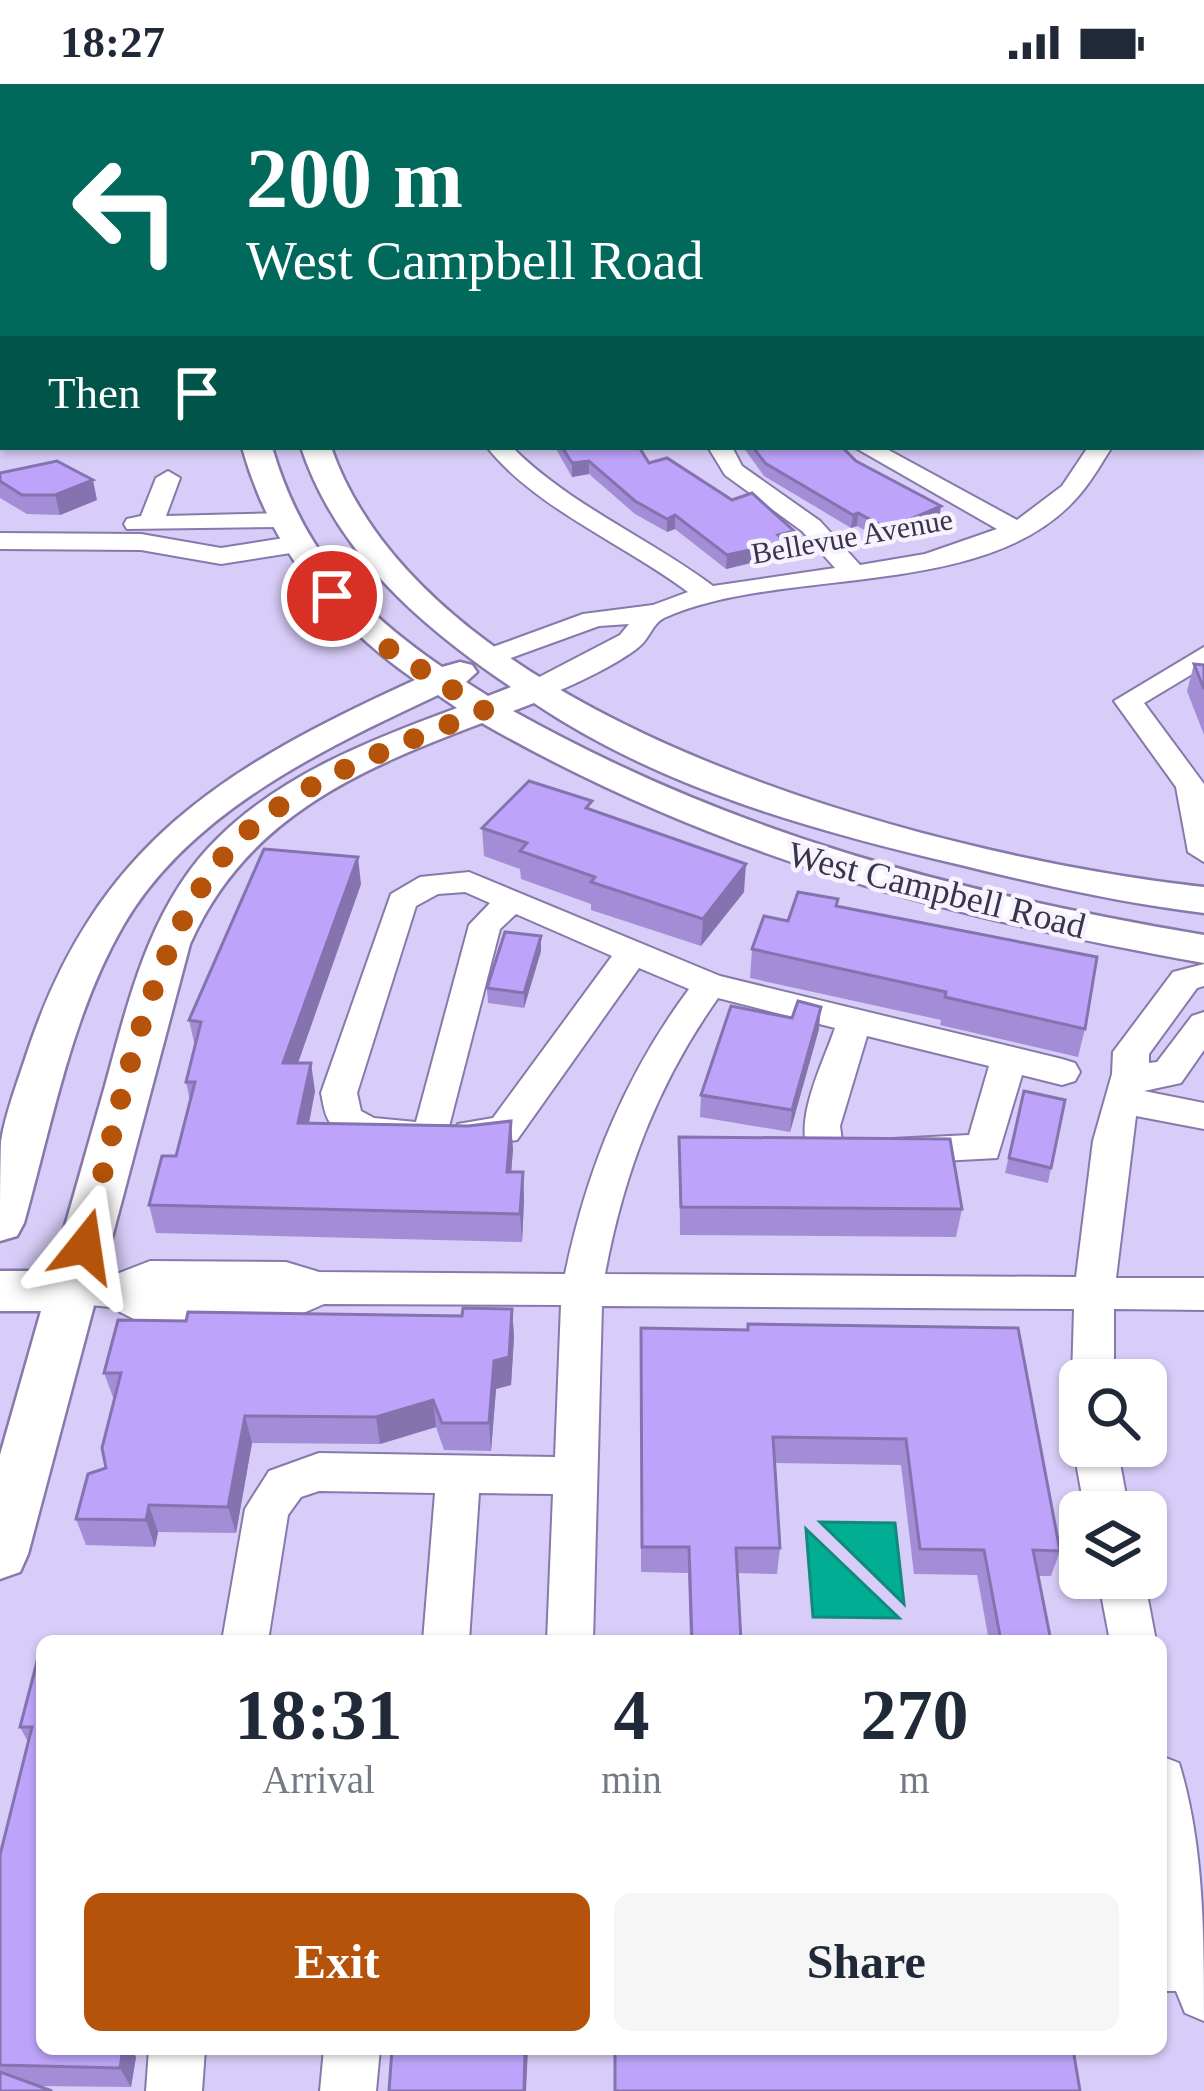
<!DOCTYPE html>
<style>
body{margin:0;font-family:"Times New Roman",serif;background:#f6f6f7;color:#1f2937;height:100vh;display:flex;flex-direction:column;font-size:45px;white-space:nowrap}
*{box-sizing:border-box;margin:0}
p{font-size:39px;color:#747a83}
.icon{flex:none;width:66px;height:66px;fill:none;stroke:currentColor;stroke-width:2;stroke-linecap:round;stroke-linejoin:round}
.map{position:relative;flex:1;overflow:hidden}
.drawer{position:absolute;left:36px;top:1551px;width:1131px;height:420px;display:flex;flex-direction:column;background:#fff;border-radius:18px;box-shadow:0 3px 9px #0004}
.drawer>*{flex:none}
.banner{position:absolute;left:0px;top:0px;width:1206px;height:366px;box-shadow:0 3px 9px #0004;background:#00695c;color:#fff;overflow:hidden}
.tools{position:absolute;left:1059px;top:1275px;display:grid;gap:24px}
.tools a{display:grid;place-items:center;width:108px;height:108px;border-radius:18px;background:#fff;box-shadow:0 3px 9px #0004;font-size:60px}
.pin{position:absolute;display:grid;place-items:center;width:102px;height:102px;color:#fff;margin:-51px;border:6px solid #fff;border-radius:50%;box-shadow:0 3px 12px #0007}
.me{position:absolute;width:132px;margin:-66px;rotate:15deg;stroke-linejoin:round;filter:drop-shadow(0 0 9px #0008)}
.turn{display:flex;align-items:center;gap:42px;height:252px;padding:0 48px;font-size:54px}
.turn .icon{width:156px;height:156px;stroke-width:2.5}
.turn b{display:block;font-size:84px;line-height:102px}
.then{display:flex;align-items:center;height:114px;padding:0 48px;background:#0003;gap:24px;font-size:45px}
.eta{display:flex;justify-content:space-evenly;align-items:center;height:204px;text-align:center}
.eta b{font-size:72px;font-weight:700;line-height:84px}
.button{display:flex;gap:24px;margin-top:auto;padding:24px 48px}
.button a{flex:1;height:138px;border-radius:18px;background:#b45309;color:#fff;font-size:48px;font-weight:700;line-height:138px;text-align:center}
.button a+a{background:#f6f6f7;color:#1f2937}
.status{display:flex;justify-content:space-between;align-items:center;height:84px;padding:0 60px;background:#fff;direction:ltr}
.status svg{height:33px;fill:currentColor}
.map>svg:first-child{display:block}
</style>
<div class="status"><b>18:27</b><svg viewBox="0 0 49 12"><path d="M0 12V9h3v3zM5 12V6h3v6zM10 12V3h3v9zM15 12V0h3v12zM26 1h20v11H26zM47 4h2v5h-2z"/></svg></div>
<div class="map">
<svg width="1204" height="2007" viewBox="0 0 1204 2007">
<rect width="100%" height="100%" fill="#d8cdf8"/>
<g fill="#01ad93" stroke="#12897d" stroke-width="3">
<polygon points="820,1438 895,1439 904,1520"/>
<polygon points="806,1445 899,1534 813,1533"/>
</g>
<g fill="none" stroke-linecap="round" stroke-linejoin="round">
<defs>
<g id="minor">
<rect x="0" y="72" width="3" height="10"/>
<rect x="1203" y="83" width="1" height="10"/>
<rect x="1203" y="254" width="1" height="14"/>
<rect x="0" y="344" width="3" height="14"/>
<rect x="1203" y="348" width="1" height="14"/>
<path d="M487,363H512C568,420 649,454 713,502L835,484L802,447L725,391L708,363H732L742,382L820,437L860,481L925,470L997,445L854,363H883L1017,436L1062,402L1088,363H1112C1102,378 1093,395 1081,409C991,519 783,480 664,534C653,539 650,553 641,561C623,578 558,610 534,615L524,613L520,607L524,601L620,551L629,540L599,542L489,582L475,574L479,568L583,530L653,521L688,508C626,461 535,424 487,363Z"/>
<polygon points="168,387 180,394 166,432 283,429 295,436 283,443 127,445 124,440 127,435 141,432 156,394"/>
<polygon points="0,449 141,450 221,464 297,452 310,460 297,468 221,480 141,466 0,465"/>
<polygon points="1204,563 1204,583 1144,619 1204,700 1204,778 1188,768 1176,703 1114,617"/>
<path d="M469,788L720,892L1062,975L1075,979L1080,988L1075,997L1062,1001L1022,991L997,1074L905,1079L892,1075L886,1065L892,1055L969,1051L989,982L867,952L840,1042L843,1065L837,1075L824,1079L811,1075C791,1039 823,980 835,944L718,914C658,999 624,1088 605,1190L1076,1193L1093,1057L1112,990L1113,968L1173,888L1204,880V902L1197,904L1149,970V979L1157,978L1192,932L1204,928V966L1181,999L1144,1007L1204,1019V1045L1136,1032L1116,1194H1204V1226L1114,1225V1296H1080V1309L1072,1296L1074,1225L602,1222L593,1557H547L553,1410L479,1409L469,1557H423L435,1409L319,1407L301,1413L288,1431L268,1557H222L245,1425L269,1387L319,1369L555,1373L561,1221L324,1220L278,1240L140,1238L110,1223L59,1218L53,1207L59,1196L114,1191L150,1177L286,1178L319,1188L565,1190C587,1085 625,991 689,905L639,884L517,1056L471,1062L458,1058L453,1049L458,1040L493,1034L612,872L516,830L500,845L445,1058L432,1062L418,1056C393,1066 343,1064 329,1037C324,1029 323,1018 321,1009L391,810L420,793ZM465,808L490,819L469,841L416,1038L374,1034L361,1027L357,1009L416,822L438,810Z"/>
<polygon points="1080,1349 1080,1362 1117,1362 1129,1428 1085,1428 1073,1362"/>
<polygon points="1098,1494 1144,1494 1156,1557 1110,1557"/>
<path d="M1161,1672L1179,1679C1204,1760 1204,1851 1204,1937L1185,1929L1176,1907H1161V1853H1166L1161,1826Z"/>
<polygon points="149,1965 205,1965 202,2007 146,2007"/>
<polygon points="324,1965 380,1965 376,2007 320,2007"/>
</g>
<path id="major" d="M242,363H272C302,465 355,523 442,583L460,578L472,581L477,588L466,598L488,612L511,603C422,543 336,469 301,363H331C428,642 941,774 1204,803V829C1122,819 1041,801 961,781C815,747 660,704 534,619L513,627C735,751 956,809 1204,851V879C942,832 715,772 482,639C360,685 246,733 190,860L28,1470L20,1488L0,1495V1371L41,1227H0V1187H52C70,1126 87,1064 105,1002C129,915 150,821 217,755C282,690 373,655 457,624L438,611C323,665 189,728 123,842C71,932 52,1040 24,1139L17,1152L0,1157C0,1125 0,1088 1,1057C6,1027 18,997 27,969C96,760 224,683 415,596C330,536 270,464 242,363Z"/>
</defs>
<use href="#minor" stroke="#8779aa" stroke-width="4"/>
<use href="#major" stroke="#8779aa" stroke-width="5"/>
<use href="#minor" fill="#fff" fill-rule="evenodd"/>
<use href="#major" fill="#fff" fill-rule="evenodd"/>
</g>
<g fill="#a38dd7">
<polygon points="3,155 3,340 0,342 0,160"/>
<polygon points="543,363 639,363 649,379 732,416 794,447 792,461 785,463 784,471 726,485 675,445 667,448 635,430 589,390 572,393 556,365 544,366"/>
<polygon points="743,363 842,363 856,377 939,436 886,458 857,442 851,444 764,392"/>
<polygon points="0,389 97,416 60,431 27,430 0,414"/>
<polygon points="1194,580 1204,581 1204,651 1187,607"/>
<polygon points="592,726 744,808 701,862 591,826 591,820 521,795 520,785 484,772 482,744"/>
<polygon points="361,800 298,979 315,1007 309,1040 513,1065 511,1088 523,1088 524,1116 522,1158 156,1149 149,1121 176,1072 190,1017 186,998 195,963 189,936"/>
<polygon points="837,823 1085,945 1078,973 940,941 941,936 750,894 752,865 788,837"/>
<polygon points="541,852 541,867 524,924 488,919 487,904"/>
<polygon points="819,945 790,1048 700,1033 701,1011"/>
<polygon points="1024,1007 1051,1084 1048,1099 1005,1089"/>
<polygon points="679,1053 962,1125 956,1153 680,1151"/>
<polygon points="512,1225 514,1253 511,1301 496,1305 491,1367 444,1366 436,1343 380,1360 252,1359 236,1449 158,1448 155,1463 86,1461 76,1435 106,1384 114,1316 104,1289 186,1237 462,1232"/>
<polygon points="748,1240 1060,1467 1051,1492 1038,1492 1051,1557 989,1557 977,1491 914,1490 901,1381 775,1379 780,1464 777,1490 737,1489 741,1557 690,1557 688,1489 641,1488 641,1270 747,1246"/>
<polygon points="38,1574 42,1965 136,1973 131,2003 38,2002 0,2007 0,1771 28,1658 20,1643"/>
</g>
<g fill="#8473af">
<polygon points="589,377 589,390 572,393 572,379"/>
<polygon points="93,396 97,416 60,431 55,411"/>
<polygon points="941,422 939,436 886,458 888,445"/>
<polygon points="858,429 857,442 851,444 853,431"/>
<polygon points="675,431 675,445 667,448 667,435"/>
<polygon points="794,447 792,461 785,463 784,471 726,485 727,471 778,451"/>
<polygon points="358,773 361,800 288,1007 283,979"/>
<polygon points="746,780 744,808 701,862 703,835"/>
<polygon points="541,852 541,867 524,924 524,909"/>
<polygon points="821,923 819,945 790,1048 792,1026"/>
<polygon points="311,979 315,1007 303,1068 298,1039"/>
<polygon points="511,1037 513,1065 509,1116 507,1088"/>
<polygon points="523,1088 524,1116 522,1158 520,1130"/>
<polygon points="512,1225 514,1253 511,1301 496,1305 491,1367 489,1339 494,1277"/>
<polygon points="433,1316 436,1343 380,1360 376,1333"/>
<polygon points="245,1332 252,1359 236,1449 228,1423"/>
<polygon points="149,1421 158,1448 155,1463 146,1436"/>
<polygon points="123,1965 132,1965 136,1973 131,2003 120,1984"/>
<polygon points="525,1965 528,1965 526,2007 524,2007"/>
</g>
<g fill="#bda4fa" stroke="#8473af" stroke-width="3">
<polygon points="3,0 188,0 187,3 3,3 3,16 1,16"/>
<polygon points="248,0 322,0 320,3 246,3"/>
<polygon points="3,35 3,57 0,57 0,39"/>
<polygon points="1203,129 1204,129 1204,190 1203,188"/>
<polygon points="3,155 3,321 2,321 0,319 0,207 2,205 0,191 0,160"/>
<polygon points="562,363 639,363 649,379 667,374 732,416 752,409 794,447 778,451 785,458 727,471 675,431 667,435 635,417 589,377 572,379"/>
<polygon points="753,363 842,363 856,377 941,422 888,445 858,429 853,431 765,379"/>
<polygon points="57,377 93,396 55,411 22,411 0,397 0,389"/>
<polygon points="1194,580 1204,581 1204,605"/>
<polygon points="529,697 592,717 586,724 746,780 703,835 591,798 595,793 520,767 527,759 482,744"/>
<polygon points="264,765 358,773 283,979 311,979 298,1039 468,1042 511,1037 507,1088 523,1088 520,1130 149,1121 162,1072 176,1072 195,998 186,998 201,938 189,936"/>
<polygon points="798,808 838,815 836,822 1097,873 1085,945 945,913 946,908 752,865 764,832 788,837"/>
<polygon points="505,848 541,852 524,909 487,904"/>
<polygon points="798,917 821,923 792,1026 701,1011 731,922 792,934"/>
<polygon points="1024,1007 1065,1016 1051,1084 1009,1074"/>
<polygon points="679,1053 950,1055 962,1125 681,1123"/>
<polygon points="463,1224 512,1225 509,1273 494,1277 489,1339 442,1339 433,1316 376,1333 245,1332 228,1423 149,1421 146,1436 76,1435 88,1390 106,1384 102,1364 121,1289 104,1289 118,1236 186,1237 188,1228 462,1232"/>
<polygon points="748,1240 1018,1244 1060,1467 1033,1466 1051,1557 1001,1557 984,1466 920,1465 906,1355 773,1353 780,1464 736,1464 741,1557 692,1557 689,1463 642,1463 641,1244 748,1246"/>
<polygon points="925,1553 926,1557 769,1557 769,1554"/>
<polygon points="38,1574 42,1574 42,1965 123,1965 120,1984 0,1981 0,1771 32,1643 20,1643"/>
<polygon points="392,1965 525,1965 524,2007 389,2007"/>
<polygon points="615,1965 1073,1965 1080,2007 615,2007"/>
<polygon points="0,1988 52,2007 0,2007"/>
</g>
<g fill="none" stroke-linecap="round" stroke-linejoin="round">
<path stroke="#b45309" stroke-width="21" stroke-dasharray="0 37.8" d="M85,1162C119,1034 150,824 257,739C322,687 408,658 484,626L386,563L332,512"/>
</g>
<g text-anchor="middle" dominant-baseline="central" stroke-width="9" stroke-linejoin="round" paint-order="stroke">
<g font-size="30" fill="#393449" stroke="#f6f3fe">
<text transform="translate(852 452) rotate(-10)">Bellevue Avenue</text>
</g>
<g font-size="36" fill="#393449" stroke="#f6f3fe">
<text transform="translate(937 806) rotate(14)">West Campbell Road</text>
</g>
</g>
</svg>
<div class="tools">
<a><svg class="icon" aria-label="search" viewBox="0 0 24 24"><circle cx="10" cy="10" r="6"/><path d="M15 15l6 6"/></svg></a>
<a><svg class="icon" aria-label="layers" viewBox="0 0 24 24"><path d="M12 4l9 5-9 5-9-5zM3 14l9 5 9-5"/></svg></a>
</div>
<div class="pin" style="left:332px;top:512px;background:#d93025"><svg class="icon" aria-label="arrive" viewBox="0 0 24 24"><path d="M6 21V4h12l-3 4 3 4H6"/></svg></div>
<svg class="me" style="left:85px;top:1162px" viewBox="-20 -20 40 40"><path d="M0-17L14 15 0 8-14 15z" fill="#b45309" stroke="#fff" stroke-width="4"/></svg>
<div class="banner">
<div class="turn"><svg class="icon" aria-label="left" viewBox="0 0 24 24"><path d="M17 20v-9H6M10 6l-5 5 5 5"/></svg><div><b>200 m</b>West Campbell Road</div></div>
<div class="then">Then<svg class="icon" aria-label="arrive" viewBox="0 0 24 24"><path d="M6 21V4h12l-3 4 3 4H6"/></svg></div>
</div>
<section class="drawer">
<div class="eta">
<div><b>18:31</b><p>Arrival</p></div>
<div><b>4</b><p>min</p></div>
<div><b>270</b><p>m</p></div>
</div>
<div class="button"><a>Exit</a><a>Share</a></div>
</section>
</div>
